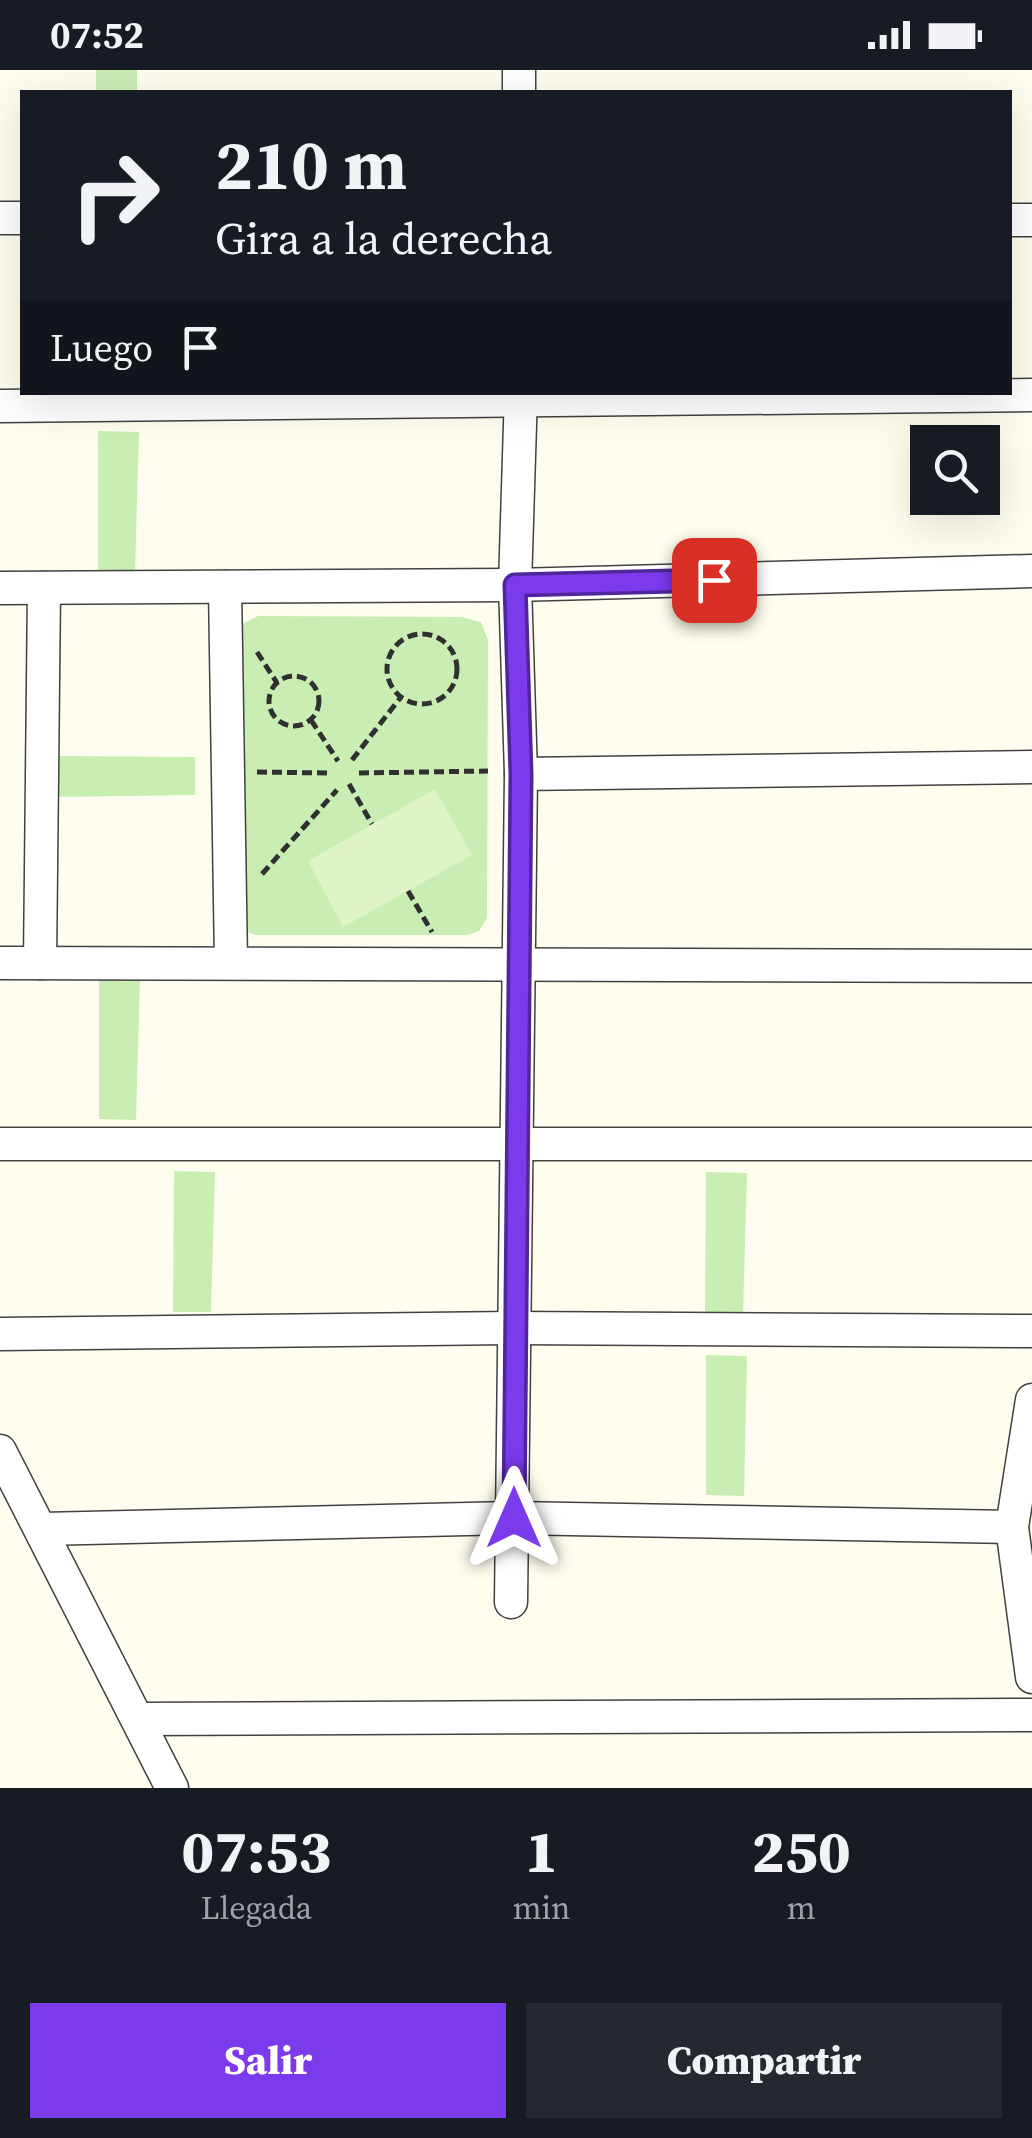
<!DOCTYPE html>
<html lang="es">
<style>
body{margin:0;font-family:"Source Serif 4",serif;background:#242831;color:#f1f3f6;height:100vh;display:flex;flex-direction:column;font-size:38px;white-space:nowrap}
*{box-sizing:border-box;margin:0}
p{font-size:32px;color:#9ea1a6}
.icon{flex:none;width:55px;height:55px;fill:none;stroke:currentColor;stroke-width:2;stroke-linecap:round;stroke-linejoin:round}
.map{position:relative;height:1718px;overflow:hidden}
.side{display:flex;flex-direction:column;background:#171b24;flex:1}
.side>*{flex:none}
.hud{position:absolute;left:20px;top:20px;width:992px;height:305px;border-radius:0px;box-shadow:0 10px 40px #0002;background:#171b24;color:#f1f3f6;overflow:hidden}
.controls{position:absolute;left:910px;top:355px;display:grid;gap:20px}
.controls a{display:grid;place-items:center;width:90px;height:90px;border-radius:0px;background:#171b24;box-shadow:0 10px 40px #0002;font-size:50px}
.pin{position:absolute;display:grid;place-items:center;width:85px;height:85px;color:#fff;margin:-42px;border-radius:20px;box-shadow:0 5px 15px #0006}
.me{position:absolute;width:110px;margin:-55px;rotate:0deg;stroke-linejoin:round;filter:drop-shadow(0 0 8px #0008)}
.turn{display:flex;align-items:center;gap:35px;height:210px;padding:0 30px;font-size:45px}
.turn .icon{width:130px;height:130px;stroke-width:2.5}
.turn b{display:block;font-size:70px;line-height:85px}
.then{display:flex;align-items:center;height:95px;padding:0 30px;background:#0003;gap:20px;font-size:38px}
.eta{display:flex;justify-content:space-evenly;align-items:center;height:170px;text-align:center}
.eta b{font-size:60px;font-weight:800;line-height:70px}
.action{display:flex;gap:20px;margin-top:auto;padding:20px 30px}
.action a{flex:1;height:115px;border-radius:0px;background:#7c3aed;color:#fff;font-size:40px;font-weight:800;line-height:115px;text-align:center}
.action a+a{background:#242831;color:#f1f3f6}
.status{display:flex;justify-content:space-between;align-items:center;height:70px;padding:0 50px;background:#171b24;direction:ltr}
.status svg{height:28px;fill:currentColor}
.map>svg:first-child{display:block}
</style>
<div class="status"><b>07:52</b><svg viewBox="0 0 49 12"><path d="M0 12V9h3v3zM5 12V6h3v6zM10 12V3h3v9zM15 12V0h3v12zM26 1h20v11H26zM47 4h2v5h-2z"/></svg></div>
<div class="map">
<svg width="1032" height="1718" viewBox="0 0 1032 1718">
<rect width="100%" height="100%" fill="#fffeee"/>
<g fill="#caedb4">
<rect x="96" y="0" width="41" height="22"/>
<polygon points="98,361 139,362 135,502 98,501"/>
<polygon points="258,546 462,547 481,552 488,570 487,848 479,861 467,865 255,865 245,861 238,566 244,553"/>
<polygon points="55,686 195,687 195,725 56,727"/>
<polygon points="99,910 140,910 136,1050 99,1049"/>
<polygon points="174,1101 215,1102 211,1242 173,1242"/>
<polygon points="706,1102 747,1103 743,1243 705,1242"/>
<polygon points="706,1285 747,1286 744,1426 706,1425"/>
</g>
<polygon fill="#def4c7" points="435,719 472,785 343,857 308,791"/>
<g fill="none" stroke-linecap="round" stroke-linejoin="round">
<defs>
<g id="minor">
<polyline points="519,0 519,22"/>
<polyline points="0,148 22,148"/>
<polyline points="1010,150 1032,150"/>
<polyline points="0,336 1032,325"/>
<polyline points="225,517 231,893"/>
<polyline points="0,518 515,515 1032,501"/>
<polyline points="521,704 1032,697"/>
<polyline points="0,893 1032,896"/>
<polyline points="40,893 44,518"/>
<polyline points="0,1074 1032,1074"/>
<polyline points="0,1264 513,1258 1032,1261"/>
<polyline points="1032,1330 1012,1457 1032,1607"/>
<polyline points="0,1381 172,1718"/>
<polyline points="42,1459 514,1448 1012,1457"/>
<polyline points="511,1532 521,704 515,515 521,322"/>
<polyline points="138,1649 1032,1645"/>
</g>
</defs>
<use href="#minor" stroke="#414141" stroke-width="35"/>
<g stroke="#303030" stroke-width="5" stroke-dasharray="10 5" stroke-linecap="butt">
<circle cx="422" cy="599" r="35"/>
<polyline points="257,582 277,613"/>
<circle cx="294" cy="631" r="25"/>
<polyline points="311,650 338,691"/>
<polyline points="352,690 401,627"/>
<polyline points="257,702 328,703"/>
<polyline points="359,703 488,701"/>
<polyline points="349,714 372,754"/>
<polyline points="262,804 337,720"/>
<polyline points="408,821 432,862"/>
</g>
<use href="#minor" stroke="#fff" stroke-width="32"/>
</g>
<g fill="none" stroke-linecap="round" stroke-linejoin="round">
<defs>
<polyline id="route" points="514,1448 521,704 515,515 714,510"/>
</defs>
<use href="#route" stroke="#51269a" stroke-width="25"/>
<use href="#route" stroke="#7c3aed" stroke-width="18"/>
</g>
</svg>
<div class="controls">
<a><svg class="icon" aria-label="search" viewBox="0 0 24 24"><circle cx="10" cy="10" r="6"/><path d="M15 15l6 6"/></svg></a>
</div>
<div class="pin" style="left:714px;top:510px;background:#d93025"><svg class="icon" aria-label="arrive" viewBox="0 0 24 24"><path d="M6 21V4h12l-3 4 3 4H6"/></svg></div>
<svg class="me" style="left:514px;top:1448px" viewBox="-20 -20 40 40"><path d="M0-17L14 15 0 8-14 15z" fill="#7c3aed" stroke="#fff" stroke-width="4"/></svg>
<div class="hud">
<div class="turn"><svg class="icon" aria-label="right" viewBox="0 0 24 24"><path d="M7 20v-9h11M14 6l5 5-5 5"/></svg><div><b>210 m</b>Gira a la derecha</div></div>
<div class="then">Luego<svg class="icon" aria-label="arrive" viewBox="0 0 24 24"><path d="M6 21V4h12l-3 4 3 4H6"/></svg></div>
</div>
</div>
<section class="side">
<div class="eta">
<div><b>07:53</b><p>Llegada</p></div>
<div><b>1</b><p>min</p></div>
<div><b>250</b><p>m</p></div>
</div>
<div class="action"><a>Salir</a><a>Compartir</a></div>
</section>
